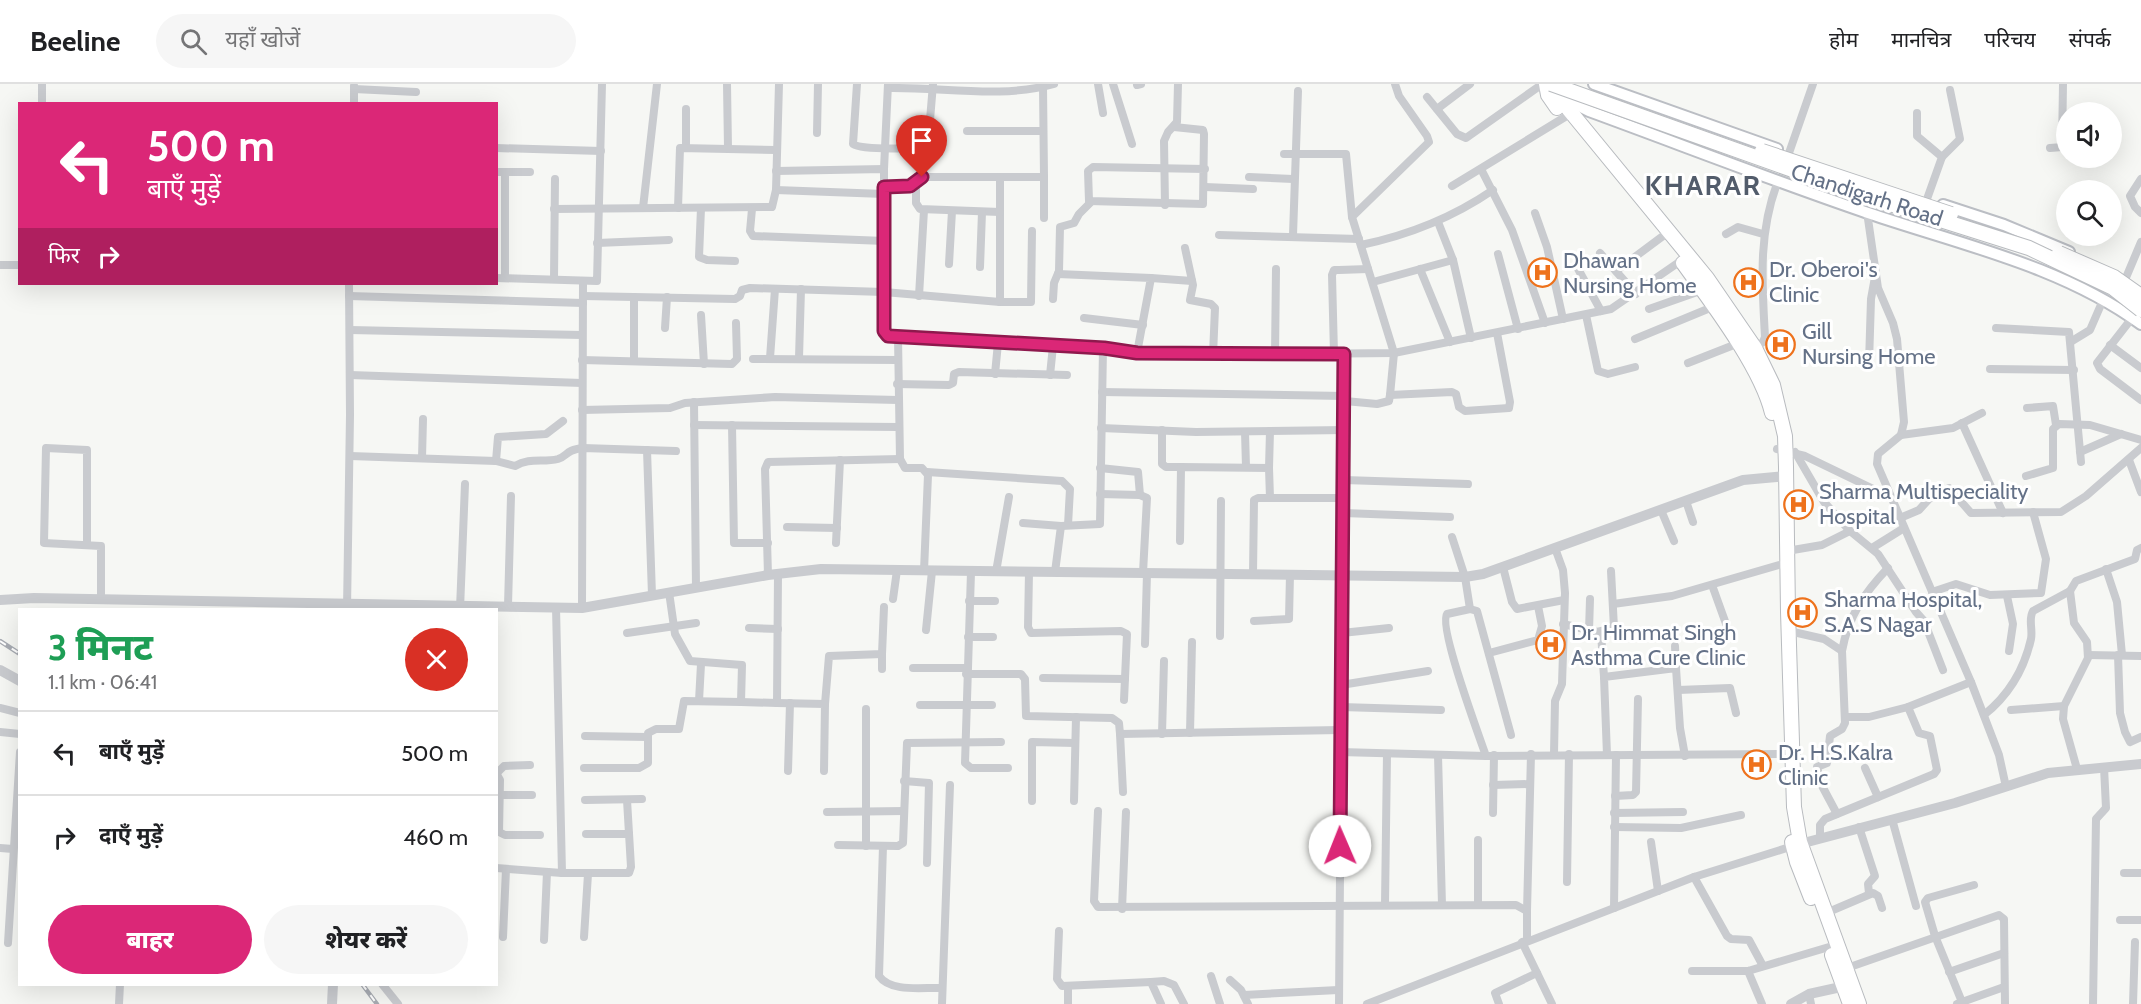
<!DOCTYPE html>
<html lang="hi">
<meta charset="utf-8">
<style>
body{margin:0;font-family:Cabin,"Noto Sans Devanagari",sans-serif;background:#f6f6f6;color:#202124;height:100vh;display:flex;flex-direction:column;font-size:22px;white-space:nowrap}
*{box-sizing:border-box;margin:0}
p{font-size:20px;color:#757577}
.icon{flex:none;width:33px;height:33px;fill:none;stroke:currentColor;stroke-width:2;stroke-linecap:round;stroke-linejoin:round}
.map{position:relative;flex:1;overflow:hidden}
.drawer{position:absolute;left:18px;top:524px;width:480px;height:378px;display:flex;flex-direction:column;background:#fff;border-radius:0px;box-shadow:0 6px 24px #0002}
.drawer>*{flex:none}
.banner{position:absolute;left:18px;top:18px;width:480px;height:183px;border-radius:0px;box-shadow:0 6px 24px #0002;background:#db2777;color:#fff;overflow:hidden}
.fabs{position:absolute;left:2056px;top:18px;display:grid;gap:12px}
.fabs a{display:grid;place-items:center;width:66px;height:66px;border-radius:50%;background:#fff;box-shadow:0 6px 24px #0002;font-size:30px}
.pin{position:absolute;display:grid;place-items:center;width:51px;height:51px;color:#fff;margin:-62px -26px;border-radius:50% 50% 50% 0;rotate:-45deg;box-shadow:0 0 6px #0007}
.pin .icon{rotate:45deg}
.me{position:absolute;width:66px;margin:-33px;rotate:359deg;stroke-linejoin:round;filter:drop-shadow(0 0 4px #0008)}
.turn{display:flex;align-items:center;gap:21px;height:126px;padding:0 30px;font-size:27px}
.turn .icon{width:78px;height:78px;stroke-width:2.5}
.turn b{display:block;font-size:42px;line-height:51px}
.then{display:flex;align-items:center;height:57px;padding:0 30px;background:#0003;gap:12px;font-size:22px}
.round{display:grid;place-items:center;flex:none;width:63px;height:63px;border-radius:32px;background:#f6f6f6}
.overview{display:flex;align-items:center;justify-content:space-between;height:102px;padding:0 30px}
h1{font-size:36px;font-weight:800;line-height:45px;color:#1e9e55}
.primary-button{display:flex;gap:12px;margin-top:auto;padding:12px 30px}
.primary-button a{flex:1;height:69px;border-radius:36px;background:#db2777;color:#fff;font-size:24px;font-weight:800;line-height:69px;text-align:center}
.primary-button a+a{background:#f6f6f6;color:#202124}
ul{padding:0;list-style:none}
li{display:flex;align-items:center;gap:18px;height:84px;padding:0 30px;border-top:2px solid #e0e0e0}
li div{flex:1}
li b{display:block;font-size:22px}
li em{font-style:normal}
header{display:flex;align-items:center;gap:36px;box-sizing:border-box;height:84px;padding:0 30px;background:#fff;border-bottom:2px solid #e0e0e0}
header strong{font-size:28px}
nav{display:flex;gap:33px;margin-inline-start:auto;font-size:21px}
.search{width:420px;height:54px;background:#f6f6f6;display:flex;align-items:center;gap:15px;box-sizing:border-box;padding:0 21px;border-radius:33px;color:#757577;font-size:22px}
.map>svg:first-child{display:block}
</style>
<header>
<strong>Beeline</strong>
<div class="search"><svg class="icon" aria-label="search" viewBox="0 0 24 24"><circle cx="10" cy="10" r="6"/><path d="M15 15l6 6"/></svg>यहाँ खोजें</div>
<nav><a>होम</a><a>मानचित्र</a><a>परिचय</a><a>संपर्क</a></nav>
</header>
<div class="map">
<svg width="2141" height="920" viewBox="0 0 2141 920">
<rect width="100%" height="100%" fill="#f6f7f4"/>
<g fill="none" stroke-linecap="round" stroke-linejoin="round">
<defs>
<g id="secondary">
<polyline points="1594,0 1777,65"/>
<path d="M1559,12L1589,27C1682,61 1774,97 1868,129C1959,160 2062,182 2141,240"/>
<polyline points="1943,121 2004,141 2069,168"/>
</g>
<g id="trunk">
<polyline points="1546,0 1548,11 1557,24"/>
<polyline points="1559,0 1556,10 1707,194 1755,264 1773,301 1785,352 1786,383 1788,528 1794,723 1800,758 1859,920"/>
<path d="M1683,179C1711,218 1761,283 1772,329"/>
<polyline points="1792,758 1797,778 1811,814"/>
<polyline points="1832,871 1850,920"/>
</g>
</defs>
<use href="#secondary" stroke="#bbbec4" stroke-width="14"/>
<use href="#trunk" stroke="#b8bbbf" stroke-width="16"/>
<g stroke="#c9cbcf" stroke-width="8">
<polyline points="727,0 728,64"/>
<path d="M857,0L853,60C862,66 921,66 928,60L933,0"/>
<polyline points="1098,0 1103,29"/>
<polyline points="1113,0 1132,60"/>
<polyline points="1137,1 1141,0"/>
<path d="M888,4C944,3 1001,15 1054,0"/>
<polyline points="354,5 416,8"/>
<polyline points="1427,13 1457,50 1466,54 1541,1"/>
<polyline points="42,20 42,0"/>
<polyline points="354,20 354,2"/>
<polyline points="686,25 686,63"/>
<polyline points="1437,25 1470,0"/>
<polyline points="1917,29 1917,52 1942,73 1927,115"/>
<polyline points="1174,43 1203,46 1204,50 1203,120 1089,117 1088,87 1093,83 1205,85"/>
<polyline points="967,47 1042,47"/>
<polyline points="817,49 818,0"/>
<polyline points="496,64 601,67"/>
<polyline points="2050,64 2062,63 2063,0"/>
<polyline points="1789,69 1813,0"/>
<polyline points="1284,70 1346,70 1352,133"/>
<polyline points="1942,73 1960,55 1950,6"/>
<polyline points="884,85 888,0"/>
<polyline points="1481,85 1512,146 1545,239"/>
<polyline points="776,87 884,85 884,103 910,102 922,93 1044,93 1043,3"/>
<polyline points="496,88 530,88"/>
<polyline points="505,88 505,194"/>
<polyline points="1000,93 1000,218 1031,218 1032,147"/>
<polyline points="1044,93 1044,134"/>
<polyline points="1249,93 1293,95"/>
<polyline points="2141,95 2130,112 2135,123 2141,129"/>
<polyline points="916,96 916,119 920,125 1000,128"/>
<polyline points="1452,102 1565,33"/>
<polyline points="884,103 884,247 886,251 898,253 1103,264 1137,269 1213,271 1394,269 1611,225 1685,174"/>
<polyline points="1205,103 1253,105"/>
<polyline points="776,106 884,110"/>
<polyline points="1165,121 1164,57 1168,48 1177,38 1178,0"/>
<polyline points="643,124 657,0"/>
<polyline points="678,124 680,64 775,66"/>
<polyline points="701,124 699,173 707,176 735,177"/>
<polyline points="554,125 772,123 776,106 779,0"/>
<polyline points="752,125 750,147 753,152 885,157"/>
<polyline points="1867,128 1878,204 1893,239 1897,255 1904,338 1901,351 1878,370 1877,380 1971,598 1999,671 2006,703"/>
<polyline points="1535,129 1547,163 1563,235"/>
<polyline points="1438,138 1453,176 1471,254"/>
<polyline points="1726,150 1738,143 1763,150"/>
<polyline points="1219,151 1359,155"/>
<polyline points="1293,151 1298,7"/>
<polyline points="597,159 669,156"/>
<path d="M1361,161C1409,151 1452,134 1493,106"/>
<polyline points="1185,164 1193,201 1190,216 1211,220 1215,224 1213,271"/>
<polyline points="1600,169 1636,210"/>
<polyline points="1498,170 1518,245"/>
<polyline points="949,180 952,127"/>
<polyline points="0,181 20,181"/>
<polyline points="980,183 982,128"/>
<polyline points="1577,183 1601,227"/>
<polyline points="1420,185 1450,258"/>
<polyline points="1616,187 1663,152"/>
<polyline points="1058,190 1151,194 1137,269"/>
<polyline points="496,194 597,197 602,0"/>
<polyline points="1151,194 1192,197"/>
<polyline points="554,195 555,95"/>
<polyline points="2125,196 2141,158"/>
<polyline points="1373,198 1453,176"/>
<polyline points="349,212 583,219"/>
<polyline points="583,212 735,215 740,212 742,206 750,204 884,208 1000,218"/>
<polyline points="919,212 924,126"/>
<polyline points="1053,215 1054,199 1059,187 1060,143 1074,139 1079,130 1091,118"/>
<polyline points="1649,225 1703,206"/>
<polyline points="701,231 704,280"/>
<polyline points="1586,231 1598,287 1608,290 1635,283"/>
<polyline points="1084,234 1143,241"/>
<polyline points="2132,234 2097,279 2100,285 2141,316"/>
<polyline points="665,244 667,213"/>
<polyline points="1996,244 2069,248 2081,378"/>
<polyline points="350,246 582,251"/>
<polyline points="898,253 900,375 905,384 922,384 928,391 924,487"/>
<polyline points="1635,255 1715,222"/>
<polyline points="2072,257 2090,246 2103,216"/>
<polyline points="2110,261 2141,284"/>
<path d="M1755,264L1763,258L1765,253C1762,198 1758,149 1778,97"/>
<polyline points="1334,270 1332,191 1334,186 1339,186 1368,185"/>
<polyline points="1275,271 1276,185"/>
<polyline points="770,274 775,205"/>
<polyline points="799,274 801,205"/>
<polyline points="753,275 897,276"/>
<polyline points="582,276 732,280 737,275 736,239"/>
<polyline points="634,277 634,213"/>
<polyline points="1688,279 1739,259"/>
<polyline points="1869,279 1871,215 1875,193"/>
<polyline points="1990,285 2074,286"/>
<polyline points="995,290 998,259"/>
<polyline points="350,291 582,299"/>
<polyline points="1050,291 1053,262"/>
<polyline points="897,300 949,301 953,299 954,290 959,288 1067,291"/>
<polyline points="1102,308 1345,312"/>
<polyline points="1390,311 1452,308 1456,310 1459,323 1465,327 1509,324 1510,318 1497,249"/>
<polyline points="1345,317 1377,320 1389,317 1390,311 1394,269 1352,133 1429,58 1427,52 1399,12 1395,0"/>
<polyline points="694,318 696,504"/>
<polyline points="2027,324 2053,322 2056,341"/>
<polyline points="582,326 670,324 685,319 775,313 898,316"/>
<polyline points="1962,339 2003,429"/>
<polyline points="694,341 898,343"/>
<polyline points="732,341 734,459 768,459"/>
<polyline points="1101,344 1196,348 1345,346"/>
<polyline points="1162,346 1162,380 1166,383 1181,383"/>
<polyline points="1245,348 1246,383"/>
<polyline points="1901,351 1953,344 1982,329"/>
<polyline points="1777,365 1805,372 1890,413"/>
<polyline points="647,366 652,511"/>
<polyline points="1795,368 1824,418 1850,447 1878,470 1916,528 1924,537 1943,586"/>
<polyline points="2080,368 2121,350"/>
<path d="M350,372L496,377L515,382C530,373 543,379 558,375C568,372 565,366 583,364L676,367"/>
<polyline points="422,374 423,335"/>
<polyline points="2129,376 2141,408"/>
<polyline points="496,377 498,353 546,350 563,337"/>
<polyline points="1100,384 1138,388 1140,411"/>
<polyline points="1269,384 1270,347"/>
<polyline points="927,388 1062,397 1070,405 1068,441"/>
<polyline points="2026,392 2053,384 2053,345 2059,340 2090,341 2141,356"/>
<polyline points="1344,396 1468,400"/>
<polyline points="1100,410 1140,411 1147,414 1143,489"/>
<polyline points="1686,417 1693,438"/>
<polyline points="1661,426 1674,457"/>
<polyline points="1344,429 1450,433"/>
<polyline points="1900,434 1919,426 1929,415 1949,404 1971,429 2061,428 2086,412 2141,364"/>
<polyline points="1023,439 1061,442 1055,488"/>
<polyline points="1061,442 1100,440 1103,264"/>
<polyline points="787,443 837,444"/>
<polyline points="1452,453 1465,493 1470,525"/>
<polyline points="1180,457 1181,383 1269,384 1270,414"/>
<polyline points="836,459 840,376"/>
<polyline points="87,461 87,366 46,364 44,459 101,462 101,515"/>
<polyline points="1872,464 1904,444"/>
<polyline points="1787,467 1822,461 1850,447"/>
<polyline points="1503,483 1512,518 1517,525 1564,516"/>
<polyline points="2106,485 2117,518 2122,571"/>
<polyline points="971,488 965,679 971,684 1008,684"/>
<polyline points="996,488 1009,413"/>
<polyline points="1029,488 1028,543 1031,549 1121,547 1127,550 1124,616"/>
<polyline points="1253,490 1254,416 1258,414 1344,414"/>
<polyline points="768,491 765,385 768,378 900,375"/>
<polyline points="1712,501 1730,551"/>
<polyline points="1932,508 1956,500 1990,511 2041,509 2046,475 2033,428"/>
<polyline points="2007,512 2013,540 2009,567"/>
<polyline points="893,515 897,486"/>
<polyline points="969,517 995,517"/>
<polyline points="1613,520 1672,512 1779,481"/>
<polyline points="508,522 511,412"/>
<polyline points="556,523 562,789"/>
<polyline points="582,524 583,197"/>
<polyline points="347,525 350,331 349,200"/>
<polyline points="460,525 465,400"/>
<polyline points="1254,537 1289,535 1290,490"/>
<polyline points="1563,540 1597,548 1614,544 1611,487"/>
<polyline points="749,544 778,545"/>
<polyline points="926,546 932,487"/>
<polyline points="1589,547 1590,515"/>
<path d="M1789,547L1824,555L1842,567C1848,533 1864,509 1888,484"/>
<polyline points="627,549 696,539"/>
<polyline points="1342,549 1389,544"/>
<polyline points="1601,549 1604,593"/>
<polyline points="1220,552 1221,417"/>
<polyline points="968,553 993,553"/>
<polyline points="1145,560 1147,489"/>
<polyline points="1675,562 1676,584"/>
<polyline points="1489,569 1538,556 1542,542 1538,522"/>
<polyline points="2088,571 2141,572"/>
<polyline points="2118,571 2120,629 2125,648 2130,658 2141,653"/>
<polyline points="913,584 967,584"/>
<polyline points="882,585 882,570"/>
<polyline points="966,590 1021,590 1025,595 1026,632 1112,634 1119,639 1120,650 1340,646"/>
<polyline points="1043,594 1125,595"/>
<polyline points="1341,601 1428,587"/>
<polyline points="1678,606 1730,604 1736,629"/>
<polyline points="699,617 701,580"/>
<polyline points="741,618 777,619 778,490"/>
<polyline points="777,619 825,620 824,687"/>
<polyline points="825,620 829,572 882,570 884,523"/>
<polyline points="920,621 992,621"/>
<polyline points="2064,622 2063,635 2077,685"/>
<polyline points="1341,623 1441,626"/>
<polyline points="1908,623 1971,598"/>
<polyline points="0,624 20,629"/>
<polyline points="2011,626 2064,622 2088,574 2087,558 2074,539 2070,507"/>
<path d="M1984,631C2009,611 2024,586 2031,555C2033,545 2028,535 2033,527L2070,507L2076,497L2135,475L2137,466L2141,464"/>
<polyline points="0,648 20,650"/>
<polyline points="1190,649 1192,558"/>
<polyline points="1120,650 1123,708"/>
<polyline points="1162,650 1164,577"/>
<polyline points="585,652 647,653"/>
<polyline points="1340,668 1486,672 1783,670"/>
<polyline points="1554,670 1555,617 1562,600 1565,509 1563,486 1555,464"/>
<polyline points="1438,671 1442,821"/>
<polyline points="1607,671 1604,593 1676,584 1680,644 1685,672"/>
<path d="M1486,672C1479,652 1438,541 1447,530L1470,525L1477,527L1511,651"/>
<polyline points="584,684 639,684 648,679 648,649 656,645 679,645 684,617 741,618 742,581 690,577 675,550 669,508"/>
<polyline points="1865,684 1878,713"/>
<polyline points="788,687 790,619"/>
<polyline points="496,689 500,696 499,748 505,751 540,751"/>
<polyline points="497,689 504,682 530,681"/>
<polyline points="904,697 929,699 927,779"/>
<polyline points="1493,701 1530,700"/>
<polyline points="500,711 532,711"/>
<polyline points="1615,712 1633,711 1636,708 1638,615"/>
<polyline points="585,716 642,715"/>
<polyline points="1032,717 1032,658 1075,659"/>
<polyline points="1074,717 1076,633"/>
<polyline points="1098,727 1094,817 1098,823 1516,821 1527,827 1527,856"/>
<polyline points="827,728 904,727"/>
<polyline points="1493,729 1494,671"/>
<polyline points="1614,729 1683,728"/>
<polyline points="1837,730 1821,700 1817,683 1827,679 1830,652 1842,645 1845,639 1842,567"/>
<polyline points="1892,735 1916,822"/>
<polyline points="1614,743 1681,744 1741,731"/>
<polyline points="1859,743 1875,792 1868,800 1869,809"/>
<polyline points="586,750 629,750"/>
<polyline points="1820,753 1820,741 1825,735 1934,690 1937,686 1930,652 1919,649 1908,623 1869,633 1846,633"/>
<polyline points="1651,758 1658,807"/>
<polyline points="838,761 898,762 903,759 907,659 1001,658"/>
<polyline points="866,762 866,625"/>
<path d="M883,762L879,892C891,909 924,903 942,904"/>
<polyline points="0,764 13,765"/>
<polyline points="496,784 562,789 629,789 631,783 627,716"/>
<polyline points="2124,789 2141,789"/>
<polyline points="1694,793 1727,852 1731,855 1749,856 1763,882"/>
<polyline points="1567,798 1569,670"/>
<polyline points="1385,820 1387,670"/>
<polyline points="1478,820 1478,756"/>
<polyline points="1614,824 1616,671"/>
<polyline points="1122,825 1126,728"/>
<polyline points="1527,827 1531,670"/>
<polyline points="1826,829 1873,809 1878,812 1882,824"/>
<polyline points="2120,836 2141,836"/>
<polyline points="1059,847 1057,895 1062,902 1151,898"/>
<polyline points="503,853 506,785"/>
<polyline points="584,853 588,790"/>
<polyline points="544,856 547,788"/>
<polyline points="1522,858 1552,920"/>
<polyline points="8,859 20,668"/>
<polyline points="1847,884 1999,831 2004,835 2005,920"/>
<polyline points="1692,887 1748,887 1829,863"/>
<polyline points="1748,887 1762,920"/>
<polyline points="1949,888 2004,869"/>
<polyline points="1211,892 1220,920"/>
<polyline points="1230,896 1241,906 1248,920"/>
<polyline points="382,900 398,920"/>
<polyline points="1809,910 1811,920"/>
<polyline points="1244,911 1338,906"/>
<polyline points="1962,918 2004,903"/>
<polyline points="119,920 120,900"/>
<polyline points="942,920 950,701"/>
<polyline points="1068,920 1068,902"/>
<polyline points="1161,920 1151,898 1164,897 1174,901 1184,920"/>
<polyline points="1339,920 1344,270"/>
<polyline points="1367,920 1694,793 1793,762"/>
<polyline points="1499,920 1495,909 1537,889"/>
<polyline points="1957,920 1962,918 1935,852 1925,818 1928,814 1974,801"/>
<polyline points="2093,920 2096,735 2106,724 2104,683"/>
<polyline points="2133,920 2135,858"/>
</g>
<g stroke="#c9cbcf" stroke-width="10">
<polyline points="0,516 34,514 582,524 768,491 821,485 1465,493 1483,490 1743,396 1787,392"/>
<polyline points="0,586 20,597"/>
<polyline points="1796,761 1955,719 2048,689 2141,680"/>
<polyline points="332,920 333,900"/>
<polyline points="1791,920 1809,910 1850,901"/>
</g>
<use href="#secondary" stroke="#fff" stroke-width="10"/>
<use href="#trunk" stroke="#fff" stroke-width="14"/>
<defs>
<g id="rail">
<polyline points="0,557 20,570"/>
<polyline points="362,900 377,920"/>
</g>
</defs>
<use href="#rail" stroke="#a8acb3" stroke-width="4.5"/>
<use href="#rail" stroke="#fff" stroke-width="2" stroke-dasharray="7" stroke-linecap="butt"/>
<defs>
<g id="trunk-bridge">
<polyline points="1551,0 1868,113 2029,164 2113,204 2141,226"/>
<polyline points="1762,67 1951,130"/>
<polyline points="2059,169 2114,193 2141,212"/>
</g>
</defs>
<use href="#trunk-bridge" stroke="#b8bbbf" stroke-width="16" stroke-linecap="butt"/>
<use href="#trunk-bridge" stroke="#fff" stroke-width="14"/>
</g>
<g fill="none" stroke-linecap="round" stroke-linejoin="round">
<defs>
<polyline id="route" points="922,93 910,102 884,103 884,247 888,252 1104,264 1137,269 1344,270 1340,762"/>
</defs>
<use href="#route" stroke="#8e194d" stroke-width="15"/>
<use href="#route" stroke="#db2777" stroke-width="10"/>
</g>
<defs>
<symbol id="hospital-ring" viewBox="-11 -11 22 22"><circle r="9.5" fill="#fff" stroke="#ee721c" stroke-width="1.5"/><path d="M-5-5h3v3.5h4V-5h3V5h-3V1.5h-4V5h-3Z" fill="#ee721c"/></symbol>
</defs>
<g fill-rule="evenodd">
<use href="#hospital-ring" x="1526" y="172" width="33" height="33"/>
<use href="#hospital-ring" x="1732" y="182" width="33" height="33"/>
<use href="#hospital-ring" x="1764" y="244" width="33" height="33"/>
<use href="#hospital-ring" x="1782" y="404" width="33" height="33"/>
<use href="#hospital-ring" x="1786" y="512" width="33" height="33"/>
<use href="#hospital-ring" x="1534" y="544" width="33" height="33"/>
<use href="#hospital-ring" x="1740" y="664" width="33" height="33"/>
</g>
<g text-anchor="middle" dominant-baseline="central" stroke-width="6" stroke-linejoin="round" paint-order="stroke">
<g font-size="22" fill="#647187" stroke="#fff">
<text transform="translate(1867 111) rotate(18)">Chandigarh Road</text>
</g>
<g font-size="22" fill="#647187" stroke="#fff" text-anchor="start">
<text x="1563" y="176">Dhawan<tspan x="1563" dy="25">Nursing Home</tspan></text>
<text x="1769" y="185">Dr. Oberoi's<tspan x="1769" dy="25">Clinic</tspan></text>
<text x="1802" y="247">Gill<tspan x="1802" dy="25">Nursing Home</tspan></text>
<text x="1819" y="407">Sharma Multispeciality<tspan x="1819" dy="25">Hospital</tspan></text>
<text x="1824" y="515">Sharma Hospital,<tspan x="1824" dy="25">S.A.S Nagar</tspan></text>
<text x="1571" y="548">Dr. Himmat Singh<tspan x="1571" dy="25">Asthma Cure Clinic</tspan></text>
<text x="1778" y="668">Dr. H.S.Kalra<tspan x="1778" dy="25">Clinic</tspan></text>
</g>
<g font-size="28" font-weight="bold" letter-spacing="1.5" fill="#525c6b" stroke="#fff">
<text x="1703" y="101">KHARAR</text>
</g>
</g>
</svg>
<div class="fabs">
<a><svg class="icon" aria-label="sound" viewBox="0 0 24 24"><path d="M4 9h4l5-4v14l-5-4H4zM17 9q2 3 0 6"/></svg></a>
<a><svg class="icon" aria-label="search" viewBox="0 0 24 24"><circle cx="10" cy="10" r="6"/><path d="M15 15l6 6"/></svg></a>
</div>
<div class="pin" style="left:922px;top:93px;background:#d93025"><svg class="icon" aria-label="arrive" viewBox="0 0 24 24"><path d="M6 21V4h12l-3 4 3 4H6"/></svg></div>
<svg class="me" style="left:1340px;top:762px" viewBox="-20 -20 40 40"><circle r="19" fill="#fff"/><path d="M0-13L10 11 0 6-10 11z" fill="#db2777"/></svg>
<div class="banner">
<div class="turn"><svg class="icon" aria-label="left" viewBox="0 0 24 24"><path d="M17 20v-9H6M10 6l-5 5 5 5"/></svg><div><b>500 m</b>बाएँ मुड़ें</div></div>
<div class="then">फिर<svg class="icon" aria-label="right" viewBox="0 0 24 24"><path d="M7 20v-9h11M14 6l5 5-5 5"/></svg></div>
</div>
<section class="drawer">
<div class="overview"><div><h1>3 मिनट</h1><p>1.1 km · 06:41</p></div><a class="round" style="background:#d93025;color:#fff"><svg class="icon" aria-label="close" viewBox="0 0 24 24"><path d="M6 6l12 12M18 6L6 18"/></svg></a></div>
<ul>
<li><svg class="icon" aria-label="left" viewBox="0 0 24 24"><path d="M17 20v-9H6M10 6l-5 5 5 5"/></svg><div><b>बाएँ मुड़ें</b></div><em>500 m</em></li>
<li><svg class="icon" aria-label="right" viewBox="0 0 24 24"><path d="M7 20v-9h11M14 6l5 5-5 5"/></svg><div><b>दाएँ मुड़ें</b></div><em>460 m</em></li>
</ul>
<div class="primary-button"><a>बाहर</a><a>शेयर करें</a></div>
</section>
</div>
